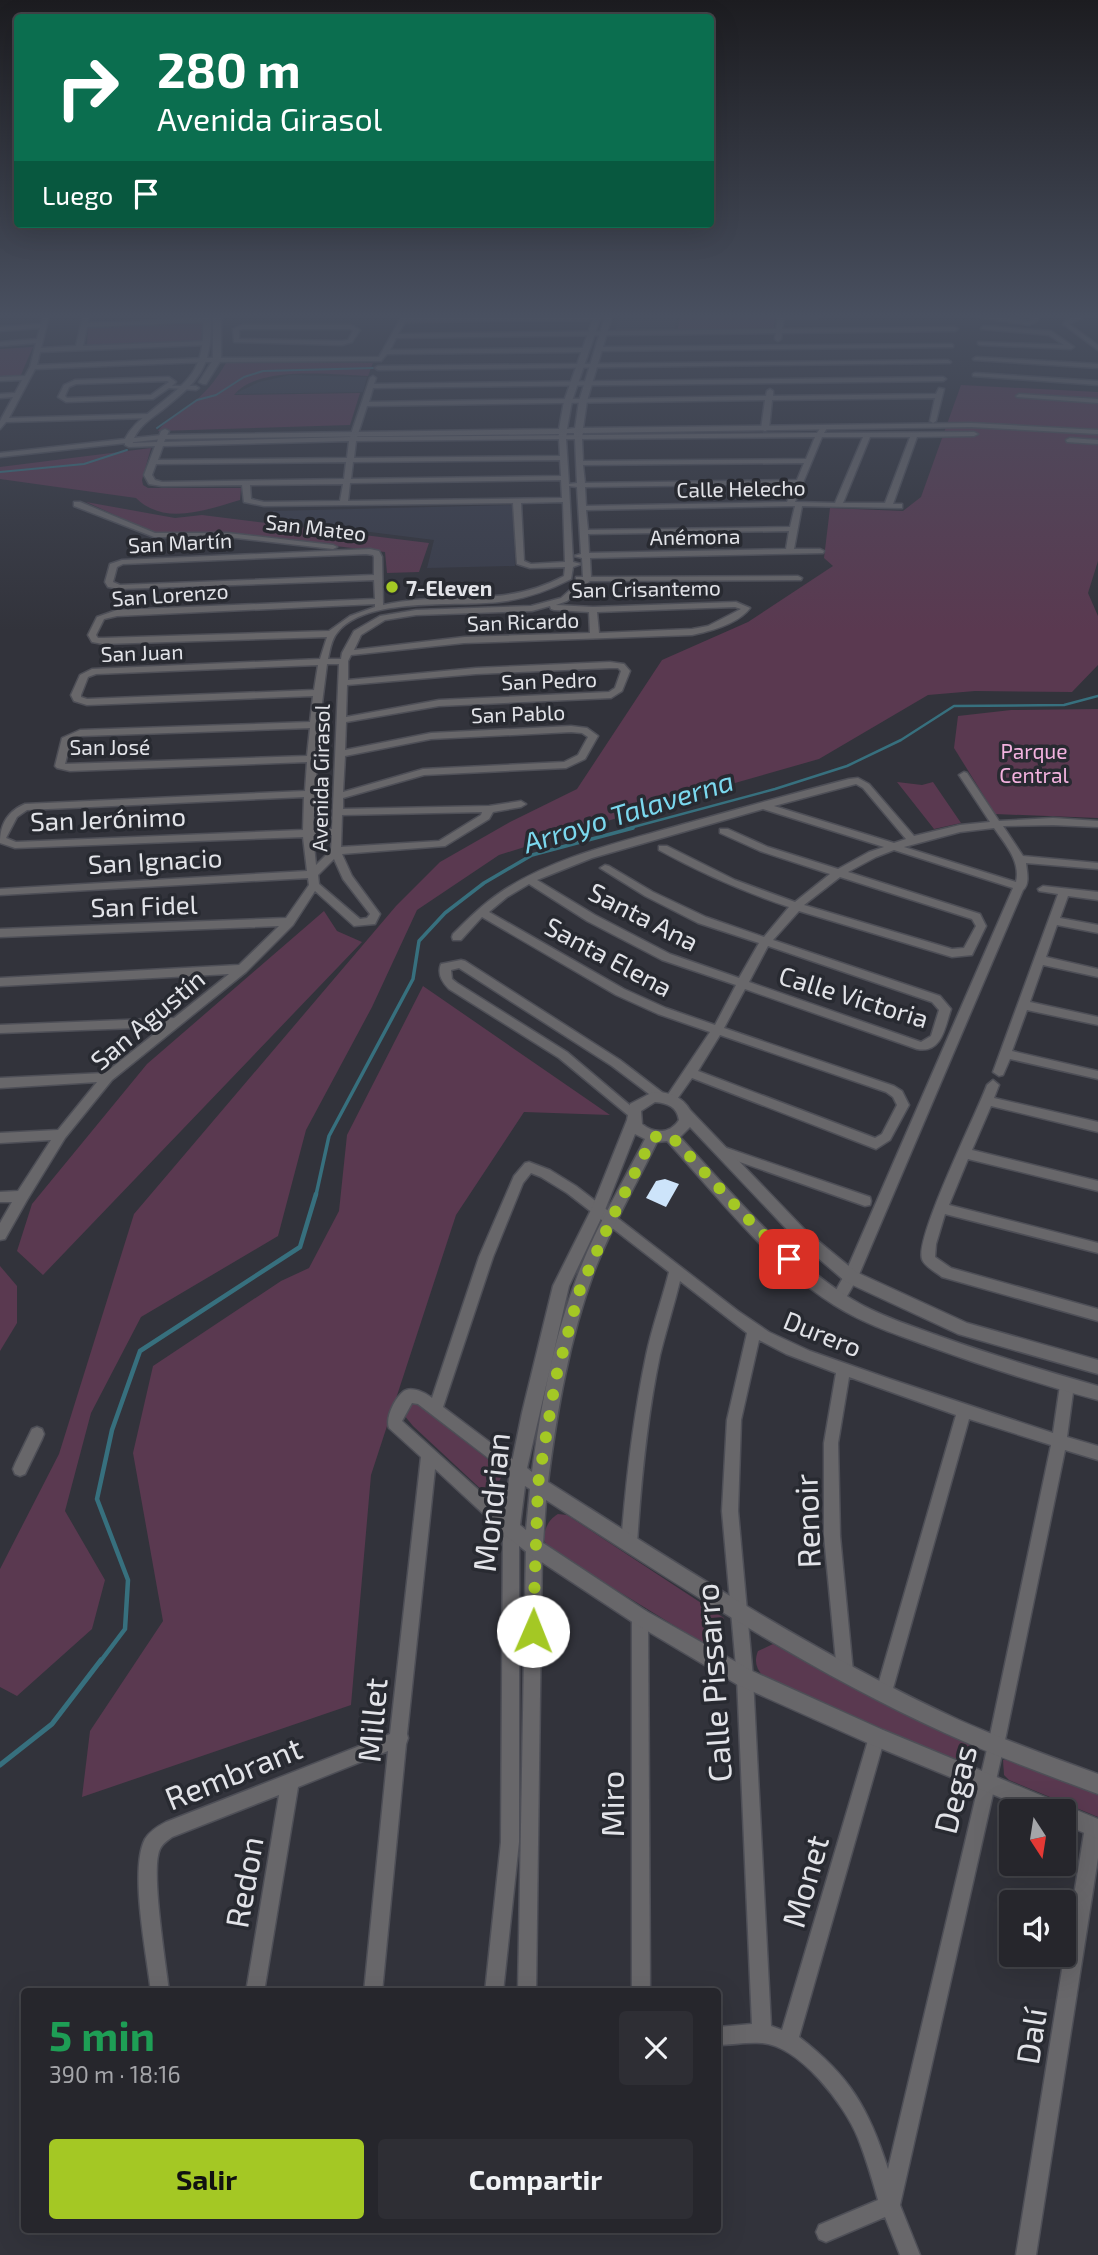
<!DOCTYPE html>
<html lang="es">
<meta charset="utf-8">
<style>
body{margin:0;font-family:"Exo 2",sans-serif;background:#2e2e34;color:#f1f3f6;height:100vh;display:flex;flex-direction:column;font-size:26px;white-space:nowrap}
*{box-sizing:border-box;margin:0}
p{font-size:23px;color:#a4a5a9}
.icon{flex:none;width:38px;height:38px;fill:none;stroke:currentColor;stroke-width:2;stroke-linecap:round;stroke-linejoin:round}
.map{position:relative;flex:1;overflow:hidden}
.panel{position:absolute;left:21px;top:1988px;width:700px;height:245px;display:flex;flex-direction:column;background:#26262c;border-radius:7px;box-shadow:0 7px 28px #0002,0 0 0 2px #424348}
.panel>*{flex:none}
.top-card{position:absolute;left:14px;top:14px;width:700px;height:214px;border-radius:7px;box-shadow:0 7px 28px #0002,0 0 0 2px #424348;background:#0b6e4f;color:#fff;overflow:hidden}
.needle{width:46px;rotate:168deg}
.tools{position:absolute;left:999px;top:1799px;display:grid;gap:14px}
.tools a{display:grid;place-items:center;width:77px;height:77px;border-radius:7px;background:#26262c;box-shadow:0 7px 28px #0002,0 0 0 2px #424348;font-size:35px}
.pin{position:absolute;display:grid;place-items:center;width:60px;height:60px;color:#fff;margin:-30px;border-radius:14px;box-shadow:0 4px 10px #0006}
.me{position:absolute;width:77px;margin:-38px;rotate:1deg;stroke-linejoin:round;filter:drop-shadow(0 0 5px #0008)}
.turn{display:flex;align-items:center;gap:24px;height:147px;padding:0 28px;font-size:32px}
.turn .icon{width:91px;height:91px;stroke-width:2.5}
.turn b{display:block;font-size:49px;line-height:60px}
.then{display:flex;align-items:center;height:66px;padding:0 28px;background:#0003;gap:14px;font-size:26px}
.round{display:grid;place-items:center;flex:none;width:74px;height:74px;border-radius:7px;background:#2e2e34}
.headline{display:flex;align-items:center;justify-content:space-between;height:119px;padding:0 28px}
h1{font-size:42px;font-weight:700;line-height:52px;color:#1e9e55}
.action{display:flex;gap:14px;margin-top:auto;padding:14px 28px}
.action a{flex:1;height:80px;border-radius:7px;background:#a4c824;color:#111;font-size:28px;font-weight:700;line-height:80px;text-align:center}
.action a+a{background:#2e2e34;color:#f1f3f6}
.map>svg:first-child{display:block}
</style>
<div class="map">
<svg width="1098" height="2255" viewBox="0 0 1098 2255">
<rect width="100%" height="100%" fill="#32333b"/>
<g fill="#393c49">
<polygon points="619,316 677,316 674,331 615,332"/>
<polygon points="290,375 367,377 363,392 234,394 259,382"/>
<polygon points="514,505 515,566 427,568 434,540 266,519 273,511"/>
</g>
<g fill="#5a3950">
<polygon points="681,316 776,316 773,330 677,331"/>
<polygon points="203,323 201,341 87,345 88,327"/>
<polygon points="33,347 20,377 0,378 0,349"/>
<path d="M226,363H373L368,376C334,375 257,365 234,395L360,393L350,425L158,431C166,419 179,414 189,406C205,394 216,380 226,363Z"/>
<polygon points="961,385 1098,392 1098,561 1088,593 1098,616 1098,665 1072,692 975,691 928,695 819,759 668,802 499,855 417,910 372,1007 306,1130 278,1236 141,1317 91,1413 65,1511 105,1580 92,1629 17,1696 0,1687 0,1569 59,1454 134,1214 396,906 440,862 510,822 577,789 662,660 748,622 833,566 824,558 830,508 903,511 921,497"/>
<path d="M151,448L142,480L143,485L148,488H241L240,500C206,510 164,526 136,498L0,479V467Z"/>
<polygon points="86,502 175,518 202,515 429,543 419,572 387,573 385,552 228,533 159,535"/>
<polygon points="1098,709 1098,818 995,814 954,748 958,716 1011,710"/>
<polygon points="897,782 922,785 933,782 961,823 934,829"/>
<polygon points="324,911 337,931 362,942 43,1275 17,1251 32,1204 147,1064"/>
<polygon points="423,986 610,1115 524,1112 456,1215 371,1475 351,1705 82,1797 90,1731 163,1621 133,1453 153,1366 281,1281 309,1268 339,1211 347,1135"/>
<polygon points="0,1266 17,1286 17,1323 0,1351"/>
<polygon points="411,1403 417,1404 499,1468 502,1476 496,1487 484,1492 413,1426 404,1415"/>
<path d="M558,1514L567,1515L724,1618V1637L709,1647L548,1548L543,1538C546,1527 548,1520 558,1514Z"/>
<path d="M773,1644L823,1672L968,1740L971,1749L969,1759L962,1764L763,1676C756,1668 754,1661 758,1651Z"/>
<polygon points="1003,1760 1012,1760 1098,1795 1098,1817 1009,1780 1004,1775"/>
</g>
<g fill="none" stroke-linecap="round" stroke-linejoin="round">
<g stroke="#37707e" stroke-width="2">
<polyline points="157,428 197,400 216,395 244,377 263,371 373,368"/>
<polyline points="0,472 84,464 127,450"/>
</g>
<polyline stroke="#37707e" stroke-width="2.5" points="626,829 775,789 847,766 901,740 954,706 1064,705 1098,696"/>
<polyline stroke="#37707e" stroke-width="3.5" points="316,1195 329,1136 413,979 419,941 445,913 484,883 532,855 633,828"/>
<polyline stroke="#37707e" stroke-width="4.5" points="100,1662 125,1629 128,1580 97,1499 112,1430 140,1351 300,1247 316,1194"/>
<polyline stroke="#37707e" stroke-width="5" points="0,1765 52,1724 101,1660"/>
</g>
<polygon fill="#cde4fa" points="665,1179 679,1184 666,1207 646,1198 656,1181"/>
<g fill="none" stroke-linecap="round" stroke-linejoin="round">
<defs>
<g id="minor">
<polygon points="43,316 49,316 41,348 76,346 83,316 89,316 88,323 207,318 210,320 207,322 87,327 83,346 207,341 210,343 207,345 40,352 37,365 206,358 379,357 402,316 408,316 407,318 596,316 599,318 596,320 405,322 398,334 776,329 778,316 821,316 818,318 784,318 782,329 955,327 958,329 955,331 782,333 781,339 778,341 775,339 776,333 396,338 390,350 585,348 588,350 585,352 387,354 381,361 206,362 35,369 9,418 149,414 152,416 149,418 6,422 0,429 0,421 13,397 0,398 0,394 15,393 22,380 0,381 0,377 25,376 30,367 36,343 0,346 0,342 37,339 40,328 0,331 0,327 41,324"/>
<polygon points="972,316 987,316 1029,321 1032,320 1032,316 1038,316 1038,321 1029,325"/>
<polygon points="1079,316 1087,316 1069,324 1098,345 1098,350 1063,324 1066,320"/>
<path d="M242,325H351L360,330L352,342L342,345L234,342L233,329ZM243,329H350L353,331L348,340L342,341L239,339V330Z"/>
<polygon points="983,326 1051,331 1074,347 1071,349 980,345 978,344 978,342 1064,345 1049,335 981,329"/>
<polygon points="951,344 953,345 953,347 599,351 596,349 599,347"/>
<polygon points="976,357 1098,364 1098,368 974,360 973,359"/>
<polygon points="948,360 951,362 950,363 378,370 375,368 378,366"/>
<polygon points="975,373 1098,381 1098,385 973,376 973,374"/>
<path d="M373,376L376,378L374,384L943,377L946,379L943,381L373,388L369,402L766,396L767,391L770,389L773,391V396L936,394L939,388L944,389L936,421L933,423L930,421L935,398L772,400L769,429L765,431L761,429L765,400L367,406L357,437L817,433L821,427L823,426L827,428L824,433L974,432L978,434L974,436L917,437L893,504H902V508L802,506L794,549H820L824,551L823,553L590,558L591,577L798,576L802,578L801,580L590,581L567,601L556,605L593,607L736,602L750,608C738,624 711,631 692,635L464,643L351,655L348,661V680L476,668L610,662L624,664L630,671L622,691L611,698L439,706L346,722L345,750L431,733L571,726L587,728L598,736L585,759L566,768L424,775L343,798V809L489,806L521,801L526,804L521,807L493,812L489,819L445,846L342,854L352,876L380,914L375,924L354,926L315,891L293,925L246,972L112,1080L65,1138L27,1200L5,1239L0,1240V1223L12,1202H0V1192L18,1191L51,1140L0,1143V1133L58,1130L97,1082L0,1088V1078L105,1073L163,1027L0,1033V1025L174,1018L229,974L0,986V978L239,965L279,926L0,937V929L286,918L309,885L308,878L0,895V889L307,871L303,837L15,848L0,843C0,824 8,811 25,804L305,791L307,762L70,771L57,768L55,766L62,738L80,730L310,722L313,696L87,705L74,701L71,695L80,675L92,669L320,659L327,637L103,644L92,642L88,635L97,617L117,610L375,599L374,580L120,589L108,587L105,582L110,564L122,560L370,549L379,551L382,557L383,605C449,590 500,610 564,576L565,567L530,568L517,564L513,503L264,506L244,502L242,485L162,486L149,484L144,475L155,446L129,447L125,445V439L129,437L133,439V443L157,442L161,431L165,429L169,431L164,442L350,437L370,378ZM815,437L806,459L583,461L582,439ZM822,437H863L835,503L795,502ZM870,437H910L885,503H843ZM559,439L560,456L354,458L356,441ZM566,439H575L577,483L569,484ZM349,441L347,458L158,460L163,446ZM560,460L561,476L351,479L353,462ZM346,462L344,479L162,482L155,480L152,475L156,464ZM804,463L797,480L585,483L583,465ZM561,480L562,498L348,501L350,483ZM343,484L340,501L264,502L251,499L250,485ZM795,484L787,502L586,506L585,487ZM569,486L577,487L581,554L574,556L582,558L583,577H576V581H580L561,598L531,606L416,610L380,616L354,631L342,653L341,659H328C330,651 331,640 337,633C365,596 457,607 499,602C525,599 548,591 571,579L573,567L581,564L573,562ZM563,502L565,562L531,564L524,561L521,503ZM790,506H795L790,527L588,530L586,510ZM789,531L786,549L589,553L588,534ZM366,554L373,555L374,557V575L120,585L113,582L117,567L123,564ZM375,604V607L350,616L329,631L103,638H98L96,635L104,619L117,616ZM550,606L551,609L554,610L589,612L590,633L464,637L354,650L361,635L385,620L416,615L532,611ZM735,607L741,609L708,626L692,629L599,633L597,612ZM327,664H339L332,829L313,830L319,727ZM318,665L314,690L87,699L81,697V695L88,677L96,674ZM610,668H618L621,671L615,688L609,692L439,700L346,717L347,685L476,674ZM310,728L307,756L65,764L71,740L81,736ZM571,732L582,733L588,737L578,755L564,762L423,769L343,792L345,756L431,739ZM304,797L303,830L16,842L6,838L17,817L27,810ZM482,812L481,815L439,841L341,847L342,815ZM332,835L331,850L316,865L313,836ZM334,859L343,879L370,914L367,918L360,919L319,884L318,875Z"/>
<path d="M169,377L176,382L172,386H196L199,388L196,390L169,388L153,399L66,402L58,397L64,385L75,380ZM167,381L169,382L151,395L67,398L65,396L69,387L76,384Z"/>
<polygon points="1019,394 1098,399 1098,403 1017,397 1016,396"/>
<polygon points="74,502 80,502 155,533 227,533 333,545 337,547 333,549 227,537 154,537 74,506"/>
<path d="M964,772L967,773L999,821L1053,818L1098,821V827L1053,825L1003,826L1023,856L1098,863V869L1026,863C1027,872 1030,884 1023,890L858,1277L843,1303L838,1305L833,1303L831,1299L845,1274L1013,888L894,850L876,857L848,872L980,914L986,926L972,955L952,957L799,911L773,940L940,996L951,1009C945,1027 942,1054 917,1049L745,989L724,1028L894,1086L902,1091L909,1105L890,1140L876,1149L692,1078L675,1102L671,1104L665,1100H657L612,1066L459,968L451,970L452,979L457,983L567,1052L639,1113L637,1116H629L559,1058L449,989C442,982 437,974 441,964L461,960L465,961L620,1060L667,1096L710,1032L658,1014L616,995L482,917L461,940H453L452,937L453,934C468,919 483,904 501,892C555,856 622,842 684,824C739,809 794,793 849,779L858,778L869,784L914,836L960,825L990,822L959,775ZM856,784L863,788L906,839L894,843L774,806ZM763,809L884,847L869,852L838,869L768,847L728,829H720V833L760,851L830,874L795,902L735,880L667,846H659V850C701,873 744,892 789,907L764,937L706,917L653,892L609,866L605,865L600,868L645,896L698,923L759,943L739,978L670,954L595,915L537,880L592,858ZM994,828C1005,844 1021,861 1016,882L904,847L960,832ZM840,877L972,919L976,926L964,948L952,949L804,905ZM529,884L587,921L662,960L736,985L715,1025L666,1008L624,989L489,912L507,897ZM768,946L932,1002L939,1010L931,1036L921,1042L749,982ZM720,1035L886,1092L893,1097L897,1105L882,1134L875,1138L698,1071Z"/>
<polygon points="1043,886 1098,892 1098,900 1068,896 1060,918 1098,925 1098,933 1057,925 1046,957 1098,969 1098,977 1043,965 1030,1002 1098,1017 1098,1025 1027,1010 1012,1051 1098,1071 1098,1079 1010,1059 1003,1075 999,1076 993,1072 1058,894 1039,891 1038,889"/>
<path d="M993,1080L999,1085L994,1098L1098,1122V1132L991,1106L972,1150L1098,1181V1191L968,1159L949,1205L1098,1243V1253L945,1214L936,1244L935,1257L951,1268L1098,1309V1321L942,1277C937,1273 924,1266 922,1259C915,1237 976,1115 987,1085Z"/>
<polygon points="721,1146 870,1197 871,1201 870,1205 865,1206 717,1154 715,1151 717,1148"/>
<path d="M529,1162L550,1170L576,1186L738,1311L769,1332L810,1351L890,1379L1053,1433L1060,1385L1062,1380L1067,1379L1072,1380L1074,1385L1067,1437L1098,1446V1460L1065,1450L1004,1745L900,2205L920,2255H900L885,2217L826,2242L819,2239L816,2232L819,2225L878,2200C872,2179 866,2158 858,2138C845,2105 799,2045 761,2043C747,2042 732,2045 718,2045V2027L752,2024L737,1678L722,1511L727,1420L747,1333L680,1281C674,1306 666,1330 660,1355C647,1417 641,1481 637,1544L634,1549L629,1551L624,1549L621,1544C626,1481 633,1418 646,1356C652,1327 662,1300 669,1272L567,1193L541,1177L531,1173L523,1183L493,1257L443,1407L523,1467L525,1472L523,1477L518,1479L513,1477L418,1404L412,1403L402,1421L516,1524L519,1529V1842L503,1992H485L501,1842L503,1532L435,1469L407,1734L408,1738L406,1744L382,1992H364L388,1751L298,1787L264,1992H246L279,1795L172,1837C168,1840 162,1844 160,1849C150,1868 166,1965 169,1992H151C147,1956 129,1870 145,1839C150,1831 158,1826 166,1822L390,1734L421,1457L389,1428C385,1417 395,1398 404,1391C412,1386 426,1393 432,1398L479,1257L514,1176L525,1163ZM759,1340L786,1354L836,1373L824,1443V1536L837,1672L839,1678L845,1680L851,1678L853,1672L840,1536L838,1443L849,1377L956,1415L876,1692L878,1698L884,1700L890,1698L892,1692L969,1419L1051,1445L988,1745L888,2169C869,2109 850,2076 799,2037L885,1737L883,1731L877,1729L871,1731L869,1737L782,2030L771,2026L753,1678L738,1511L741,1420Z"/>
<polygon points="37,1427 42,1429 44,1434 42,1439 25,1474 20,1476 15,1474 13,1469 15,1464 32,1429"/>
<polygon points="534,1539 539,1542 542,1547 536,1992 518,1992 526,1547 529,1542"/>
<polygon points="640,1609 646,1611 648,1617 650,1992 632,1992 632,1617 634,1611"/>
<polygon points="1094,1818 1098,1820 1098,1858 1036,2255 1016,2255 1085,1827 1088,1821"/>
</g>
<g id="tertiary">
<path d="M203,316H211C212,368 200,380 161,411C150,419 140,426 134,438L162,435L559,429L564,401L594,316H601L572,401L567,429L575,428L579,401L605,316H612L587,401L583,428L971,423L1098,430V434L971,427L583,433L581,439H578L574,437V433H567L565,439H562L558,437L559,434L162,439L0,457V453L125,439C132,425 144,417 156,407C194,377 205,367 203,316Z"/>
<polygon points="213,316 221,316 221,360 206,384 203,384 199,382 213,360"/>
<polygon points="1070,438 1098,440 1098,444 1067,442 1066,440"/>
<path d="M653,1092C669,1092 682,1096 690,1110L806,1231L856,1272L967,1323L1098,1360V1374L958,1334L846,1282L796,1239L690,1127L680,1137C731,1192 779,1251 842,1293C871,1313 906,1324 939,1336C992,1355 1045,1371 1098,1386V1400C1042,1385 986,1367 931,1347C898,1335 864,1324 834,1305C768,1263 719,1198 667,1141L657,1142C636,1185 611,1227 594,1272C569,1340 557,1411 548,1482C681,1566 815,1654 959,1720C1004,1740 1051,1757 1098,1774V1794C1047,1775 995,1756 945,1733C805,1669 675,1583 546,1500L543,1543L646,1611L752,1671L883,1730L1098,1819V1839L1064,1824V1811H1033L870,1744L738,1685L634,1623L528,1553L505,1535L502,1529L510,1472L522,1413L553,1286L591,1210L627,1120L630,1104ZM655,1102C668,1103 677,1107 679,1120C670,1134 654,1134 642,1124L641,1111ZM635,1134L645,1139C623,1182 598,1224 580,1269C555,1333 541,1403 532,1472L527,1468L569,1286L605,1210ZM525,1486L530,1489L526,1530L520,1525Z"/>
</g>
</defs>
<use href="#minor" stroke="#4e4f57" stroke-width="3"/>
<use href="#tertiary" stroke="#4e4f57" stroke-width="3"/>
<use href="#minor" fill="#68676a" fill-rule="evenodd"/>
<use href="#tertiary" fill="#68676a" fill-rule="evenodd"/>
</g>
<linearGradient id="sky" x2="0" y2="1"><stop stop-color="#1c1c20"/><stop offset="0.5" stop-color="#495060"/><stop offset="1" stop-color="#495060" stop-opacity="0"/></linearGradient>
<rect width="1098" height="631" fill="url(#sky)"/>
<g fill="none" stroke-linecap="round" stroke-linejoin="round">
<polyline stroke="#a4c824" stroke-width="12" stroke-dasharray="0 21.6" points="533,1631 538,1484 556,1377 580,1289 611,1220 653,1137 671,1136 746,1217 789,1259"/>
</g>
<circle fill="#a4c824" stroke="#282a31" stroke-width="2.5" cx="392" cy="587" r="7"/>
<g text-anchor="middle" dominant-baseline="central" stroke-width="7" stroke-linejoin="round" paint-order="stroke">
<g font-size="21" fill="#e2e3e8" stroke="#282a31">
<text transform="translate(741 488) rotate(-1)">Calle Helecho</text>
<text transform="translate(316 527) rotate(7)">San Mateo</text>
<text transform="translate(695 536) rotate(-1)">Anémona</text>
<text transform="translate(180 542) rotate(-3)">San Martín</text>
<text transform="translate(646 588) rotate(-1)">San Crisantemo</text>
<text transform="translate(170 594) rotate(-4)">San Lorenzo</text>
<text transform="translate(523 621) rotate(-2)">San Ricardo</text>
<text transform="translate(142 652) rotate(-2)">San Juan</text>
<text transform="translate(549 680) rotate(-2)">San Pedro</text>
<text transform="translate(518 713) rotate(-2)">San Pablo</text>
<text x="110" y="746">San José</text>
<text transform="translate(320 778) rotate(-89)">Avenida Girasol</text>
</g>
<g font-size="21" font-weight="bold" fill="#e2e3e8" stroke="#282a31" text-anchor="start">
<text x="406" y="587">7-Eleven</text>
</g>
<g font-size="21" fill="#f3b2df" stroke="#282a31">
<text x="1034" y="750">Parque<tspan x="1034" dy="24">Central</tspan></text>
</g>
<g font-size="26" fill="#e2e3e8" stroke="#282a31">
<text transform="translate(108 818) rotate(-2)">San Jerónimo</text>
<text transform="translate(155 860) rotate(-3)">San Ignacio</text>
<text transform="translate(144 905) rotate(-2)">San Fidel</text>
<text transform="translate(644 916) rotate(27)">Santa Ana</text>
<text transform="translate(609 956) rotate(28)">Santa Elena</text>
<text transform="translate(854 996) rotate(17)">Calle Victoria</text>
<text transform="translate(147 1019) rotate(-40)">San Agustín</text>
<text transform="translate(823 1333) rotate(22)">Durero</text>
</g>
<g font-size="28" font-style="italic" fill="#7bd8ee" stroke="#282a31">
<text transform="translate(628 811) rotate(-17)">Arroyo Talaverna</text>
</g>
<g font-size="32" fill="#e2e3e8" stroke="#282a31">
<text transform="translate(490 1502) rotate(-84)">Mondrian</text>
<text transform="translate(806 1521) rotate(-92)">Renoir</text>
<text transform="translate(712 1683) rotate(-94)">Calle Pissarro</text>
<text transform="translate(371 1720) rotate(-85)">Millet</text>
<text transform="translate(233 1772) rotate(-22)">Rembrant</text>
<text transform="translate(954 1789) rotate(-76)">Degas</text>
<text transform="translate(611 1804) rotate(-90)">Miro</text>
<text transform="translate(804 1881) rotate(-74)">Monet</text>
<text transform="translate(243 1882) rotate(-80)">Redon</text>
<text transform="translate(1030 2036) rotate(-81)">Dalí</text>
</g>
</g>
</svg>
<div class="tools">
<a><svg class="needle" viewBox="-14 -14 28 28"><path d="M0-13l5 13h-10z" fill="#e53935"/><path d="M0 13l5-13h-10z" fill="#a4a5a9"/></svg></a>
<a><svg class="icon" aria-label="sound" viewBox="0 0 24 24"><path d="M4 9h4l5-4v14l-5-4H4zM17 9q2 3 0 6"/></svg></a>
</div>
<div class="pin" style="left:789px;top:1259px;background:#d93025"><svg class="icon" aria-label="arrive" viewBox="0 0 24 24"><path d="M6 21V4h12l-3 4 3 4H6"/></svg></div>
<svg class="me" style="left:533px;top:1631px" viewBox="-20 -20 40 40"><circle r="19" fill="#fff"/><path d="M0-13L10 11 0 6-10 11z" fill="#a4c824"/></svg>
<div class="top-card">
<div class="turn"><svg class="icon" aria-label="right" viewBox="0 0 24 24"><path d="M7 20v-9h11M14 6l5 5-5 5"/></svg><div><b>280 m</b>Avenida Girasol</div></div>
<div class="then">Luego<svg class="icon" aria-label="arrive" viewBox="0 0 24 24"><path d="M6 21V4h12l-3 4 3 4H6"/></svg></div>
</div>
<section class="panel">
<div class="headline"><div><h1>5 min</h1><p>390 m · 18:16</p></div><a class="round"><svg class="icon" aria-label="close" viewBox="0 0 24 24"><path d="M6 6l12 12M18 6L6 18"/></svg></a></div>
<div class="action"><a>Salir</a><a>Compartir</a></div>
</section>
</div>
